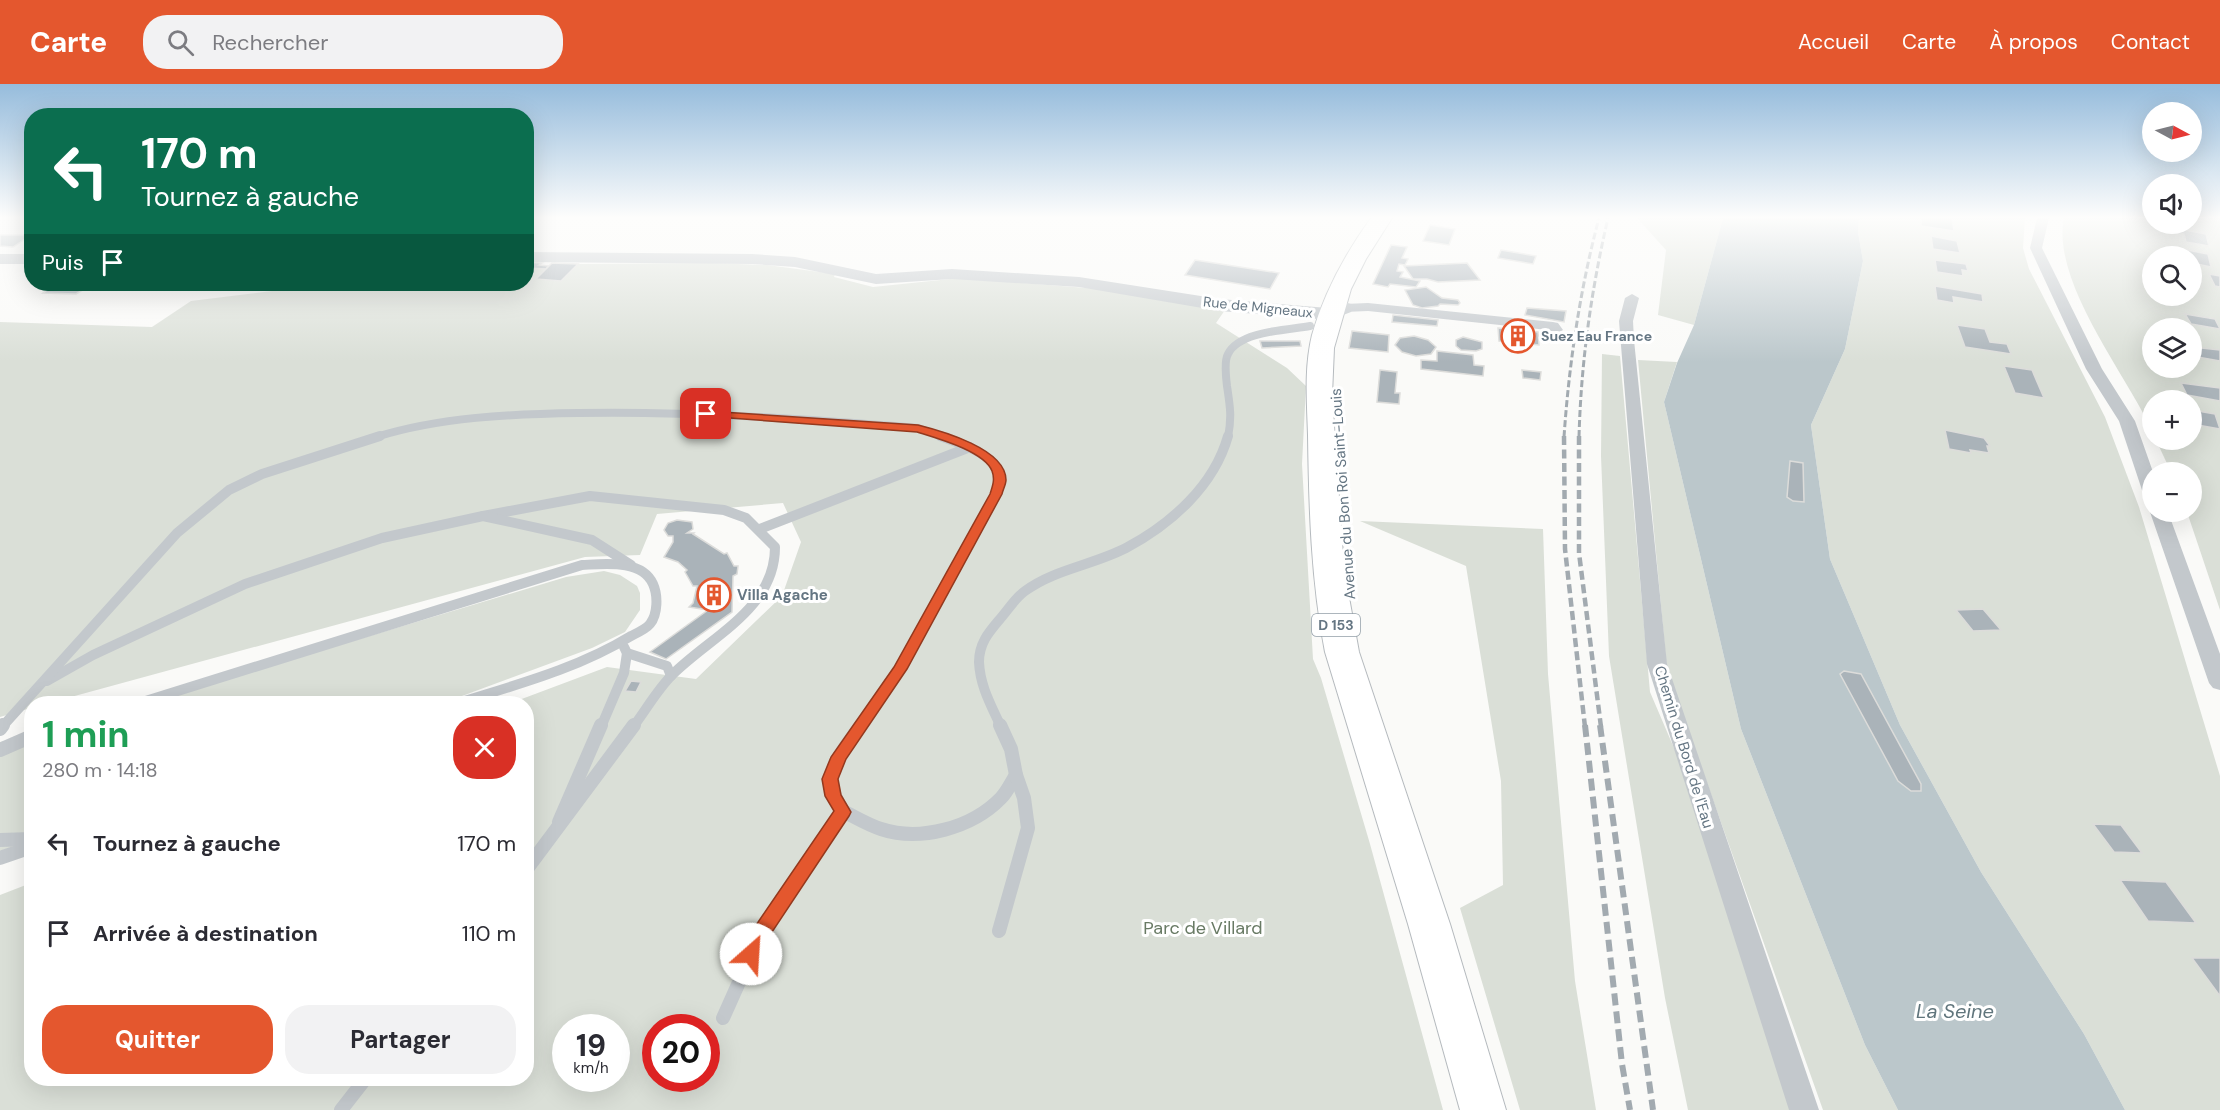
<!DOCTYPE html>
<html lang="fr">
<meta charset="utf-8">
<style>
body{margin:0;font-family:"DM Sans",sans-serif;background:#f2f2f3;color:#2b2b33;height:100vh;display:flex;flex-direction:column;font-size:22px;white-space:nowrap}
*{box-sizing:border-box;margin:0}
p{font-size:20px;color:#7c7c81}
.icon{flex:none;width:33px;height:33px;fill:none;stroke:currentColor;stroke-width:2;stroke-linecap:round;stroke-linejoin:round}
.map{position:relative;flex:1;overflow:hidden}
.drawer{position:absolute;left:24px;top:612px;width:510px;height:390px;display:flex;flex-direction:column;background:#fff;border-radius:24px;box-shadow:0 6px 24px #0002}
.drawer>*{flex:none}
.hud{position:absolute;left:24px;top:24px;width:510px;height:183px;border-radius:24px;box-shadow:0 6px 24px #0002;background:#0b6e4f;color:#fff;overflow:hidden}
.needle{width:39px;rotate:97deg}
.buttons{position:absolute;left:2142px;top:18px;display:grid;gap:12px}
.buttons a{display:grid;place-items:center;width:60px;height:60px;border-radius:50%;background:#fff;box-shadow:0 6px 24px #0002;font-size:30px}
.speed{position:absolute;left:552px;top:930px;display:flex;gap:12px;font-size:30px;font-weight:700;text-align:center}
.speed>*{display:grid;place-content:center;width:78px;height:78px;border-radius:50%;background:#fff;box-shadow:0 6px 24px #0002;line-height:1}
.speed small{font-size:15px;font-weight:400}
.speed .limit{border:9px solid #d22;background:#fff;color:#111}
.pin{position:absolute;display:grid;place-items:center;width:51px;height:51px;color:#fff;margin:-26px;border-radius:12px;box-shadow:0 3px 9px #0006}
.me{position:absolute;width:66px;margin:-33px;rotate:26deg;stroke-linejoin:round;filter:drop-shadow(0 0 4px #0008)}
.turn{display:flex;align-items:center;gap:21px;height:126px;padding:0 18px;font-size:27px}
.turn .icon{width:78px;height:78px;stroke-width:2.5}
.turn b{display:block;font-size:42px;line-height:51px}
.then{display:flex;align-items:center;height:57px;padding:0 18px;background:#0003;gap:12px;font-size:22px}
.round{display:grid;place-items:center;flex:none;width:63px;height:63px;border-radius:24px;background:#f2f2f3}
.head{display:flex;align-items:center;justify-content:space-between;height:102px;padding:0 18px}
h1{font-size:36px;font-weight:700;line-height:45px;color:#1e9e55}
.action{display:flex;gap:12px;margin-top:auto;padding:12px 18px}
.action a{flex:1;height:69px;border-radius:24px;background:#e4572e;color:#fff;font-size:24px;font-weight:700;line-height:69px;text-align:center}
.action a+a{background:#f2f2f3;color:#2b2b33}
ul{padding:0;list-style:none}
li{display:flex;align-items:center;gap:18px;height:90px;padding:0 18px}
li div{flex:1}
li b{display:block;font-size:22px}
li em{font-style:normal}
header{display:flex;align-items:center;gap:36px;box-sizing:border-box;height:84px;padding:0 30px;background:#e4572e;color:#fff}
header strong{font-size:28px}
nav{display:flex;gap:33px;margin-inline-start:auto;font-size:21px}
.search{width:420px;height:54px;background:#f2f2f3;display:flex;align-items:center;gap:15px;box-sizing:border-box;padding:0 21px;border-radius:24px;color:#7c7c81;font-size:22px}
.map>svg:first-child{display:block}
</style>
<header>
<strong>Carte</strong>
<div class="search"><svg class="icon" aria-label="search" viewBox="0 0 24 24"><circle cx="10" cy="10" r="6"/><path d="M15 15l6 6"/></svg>Rechercher</div>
<nav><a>Accueil</a><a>Carte</a><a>À propos</a><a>Contact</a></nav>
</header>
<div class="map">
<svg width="2220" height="1026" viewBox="0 0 2220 1026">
<rect width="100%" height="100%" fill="#fafaf8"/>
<g fill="#dadfd7" fill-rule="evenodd">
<polygon points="1637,134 1723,134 1694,241 1658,231 1666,166"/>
<polygon points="1859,134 2025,134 2023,164 2029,185 2105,333 2139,423 2220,692 2220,1026 2125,1026 2084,950 1981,788 1900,641 1830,475 1811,341 1845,265 1863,177 1858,148"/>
<path d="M2064,134H2152V140H2192V134H2220V526L2187,428H2192V388H2171L2156,356H2192V316H2152V347C2127,291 2051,198 2064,134ZM2152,172H2192V212H2152ZM2152,244H2192V284H2152Z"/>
<path d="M711,179L767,181L835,190L834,193L873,203L960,194L1100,205L1225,226L1216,239L1287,284L1306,302L1302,380L1313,575L1321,594L1370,760L1443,1026H0V811L31,799L32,994H526V620L511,619L607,583L696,595L782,512L801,458L783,419L657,430L640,471L585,473L49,619L32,620L31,624L0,633V238L152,243L191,217L328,200H452L448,203L477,205L483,200H526L527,184L546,185L536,195L561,197L578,180ZM566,944H616V994H566ZM656,944H706V994H656Z"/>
<polygon points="1602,270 1620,272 1650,608 1680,678 1792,1026 1688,1026 1665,914 1609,572 1601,372"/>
<polygon points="1638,276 1677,278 1664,318 1741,645 1865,961 1898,1026 1823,1026 1667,586"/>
<polygon points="1360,437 1543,445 1548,590 1575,897 1596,1026 1520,1026 1460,824 1503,801 1501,697 1466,482"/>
<polygon points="604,487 620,491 637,502 640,509 640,526 625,548 592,564 443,619 143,620 566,493"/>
<polygon points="31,653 31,757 0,767 0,658"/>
</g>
<polygon fill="#bbc7cb" points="1723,134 1859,134 1858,148 1863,177 1845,265 1811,341 1830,475 1900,641 1981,788 2084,950 2125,1026 1898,1026 1865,961 1741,645 1664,318 1677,279 1694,241"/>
<g fill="#aab3b9" stroke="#dcdcda" stroke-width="1.5">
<polygon points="1921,134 1952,134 1954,147 1921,142"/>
<polygon points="1430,141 1455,145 1449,161 1423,157"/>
<polygon points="2179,145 2206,150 2209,162 2186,158 2184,150 2180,149"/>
<polygon points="0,151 31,151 13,163 0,162"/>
<polygon points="1931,152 1957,157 1960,169 1933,165"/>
<polygon points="1391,161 1407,163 1402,174 1408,175 1405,181 1399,180 1397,187 1403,188 1400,193 1420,197 1416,203 1390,200 1388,203 1373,200"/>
<polygon points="2177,164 2208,170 2211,183 2192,179 2192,172 2179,172"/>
<polygon points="1501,166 1536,172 1533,180 1498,174"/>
<polygon points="1195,176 1279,189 1270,205 1185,191"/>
<polygon points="1935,176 1966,180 1968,187 1962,186 1963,192 1937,188"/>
<polygon points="526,178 542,179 539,181 549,182 546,185 526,184"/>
<polygon points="552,179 578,180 561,197 536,195"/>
<polygon points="1467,179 1480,196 1438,198 1427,195 1413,195 1404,182"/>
<polygon points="2209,190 2220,192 2220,203 2215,202"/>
<polygon points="70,200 93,200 76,210 43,209 55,201 66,202"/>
<polygon points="452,200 484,200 477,205 448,203"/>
<polygon points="1935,202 1982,210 1983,218 1953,213 1954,219 1937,216"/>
<polygon points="1426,203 1442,214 1458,216 1460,219 1458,221 1440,220 1438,222 1422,224 1413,221 1405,206"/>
<polygon points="1527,224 1566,227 1564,238 1525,231"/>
<polygon points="2185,230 2215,235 2220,245 2191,240"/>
<polygon points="1393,231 1438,236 1437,242 1392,238"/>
<polygon points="1957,241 1985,245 1990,258 2007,260 2011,270 1965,263"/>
<polygon points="1498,244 1538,248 1539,261 1499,257"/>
<polygon points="1352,247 1389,251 1388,268 1349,264"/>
<polygon points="1414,252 1428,256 1436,263 1431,270 1416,272 1402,268 1395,261 1400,254"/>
<polygon points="1463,253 1482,258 1482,265 1476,267 1461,266 1456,262 1456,256"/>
<polygon points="1260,257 1300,257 1301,262 1262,264"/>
<polygon points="2192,263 2220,266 2220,277 2192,272"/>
<polygon points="1437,267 1473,271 1474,281 1484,282 1483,292 1421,285 1421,276 1437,277"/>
<polygon points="2004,282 2032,286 2044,314 2015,309"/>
<polygon points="1380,286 1397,288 1395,309 1400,309 1399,320 1377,318"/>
<polygon points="1522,286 1541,288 1540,296 1523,294"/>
<polygon points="2181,299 2220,304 2220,317 2187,311"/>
<polygon points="2192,326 2215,330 2220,345 2192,340"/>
<polygon points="1945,346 1984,354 1990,362 1987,362 1989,369 1970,366 1971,369 1949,365"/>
<polygon points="1790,377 1803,379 1804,418 1793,417 1787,413"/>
<polygon points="677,436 692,438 693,445 687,449 694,449 693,450 724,470 727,469 734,482 738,482 737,490 733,492 732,528 666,575 650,568 708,526 689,523 693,519 697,502 693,502 685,488 687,486 678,478 664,473 673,458 673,452 668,452 664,446 668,439"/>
<polygon points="1983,525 2001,546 1973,547 1956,526"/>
<polygon points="1844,587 1861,590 1921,700 1921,707 1911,707 1898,697 1840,590"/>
<polygon points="631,597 641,598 636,608 625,607"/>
<polygon points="2093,740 2121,741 2142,769 2114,768"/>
<polygon points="2120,796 2166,798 2196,839 2148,837"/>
<polygon points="2192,874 2220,874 2220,912"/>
</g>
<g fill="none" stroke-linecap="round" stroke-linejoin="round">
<defs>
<path id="primary" d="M1371,134H1392L1366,175L1351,205L1334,264L1332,311L1344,486L1359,568L1450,840L1506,1026H1460L1408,840L1325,568C1311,496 1309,424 1308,351C1307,318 1304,284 1312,251C1324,209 1345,170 1371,134Z"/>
</defs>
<use href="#primary" stroke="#b5babe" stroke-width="2"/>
<g stroke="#c3c8cc" stroke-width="8">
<path d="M376,353C440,333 511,330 578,329C692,327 804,335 918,344L944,353"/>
<path d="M1228,353C1232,333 1230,322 1227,302C1226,294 1224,277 1228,270C1239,247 1288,246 1310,242"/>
</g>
<g stroke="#c3c8cc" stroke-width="10">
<path d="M483,432L590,412L724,426L746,434L775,463C775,525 711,552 672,591C657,606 646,626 633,643"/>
<polyline points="760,445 970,363"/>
<polyline points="624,563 627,569 667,582 671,592"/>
<polyline points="47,597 93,571 245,500 382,454 483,432 592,456 631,481"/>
<path d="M136,620L582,481C604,480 642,475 653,500C658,511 658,530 650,540C646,545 637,549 631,552C577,585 515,601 455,620"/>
<polyline points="2,643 177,449 229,406 262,390 380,352"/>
<polyline points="601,643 624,589 627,569"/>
<path d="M860,643L900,585L996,410C998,402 1002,394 998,386C991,369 956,358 940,352"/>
<path d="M1001,643C991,621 980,602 979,578C979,559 989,548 1000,535C1008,526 1015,514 1025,507C1055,485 1093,481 1126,464C1171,440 1214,402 1228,352"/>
</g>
<g stroke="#c3c8cc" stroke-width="14">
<polyline points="0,645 3,641"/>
<polyline points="0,666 32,652"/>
<path d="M843,727C855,733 868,741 881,745C920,758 972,744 1001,714C1007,708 1011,699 1016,691"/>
<polyline points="559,738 601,641"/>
<polyline points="0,756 32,755"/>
<polyline points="0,774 32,763"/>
<polyline points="526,786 634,641"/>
<polyline points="999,847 1028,744 1024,714 1016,691 1011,665 1000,641"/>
<path d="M723,934L761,849L843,727C818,690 839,673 861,641"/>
<polyline points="341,1026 366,994"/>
</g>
<g fill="#c3c8cc" fill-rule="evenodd">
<polygon points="2037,134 2049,134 2042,164 2102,285 2135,337 2153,388 2152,414 2146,413 2143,409 2119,337 2086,285 2030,164"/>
<polygon points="1632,210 1639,214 1633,237 1634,256 1667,580 1819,1026 1789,1026 1647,580 1619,237 1625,214"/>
<polygon points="1368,219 1553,238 1558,239 1563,246 1556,250 1548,246 1368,227 1344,228 1337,224 1344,220"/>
<polygon points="2152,424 2152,428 2168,428 2220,570 2220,606 2213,604 2209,599 2150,428"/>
</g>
<g fill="#c3c8cc" fill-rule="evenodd">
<polygon points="526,168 752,170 795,173 876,190 952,185 1079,193 1220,215 1328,224 1344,218 1351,220 1353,224 1351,228 1330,236 1220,227 1079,203 952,195 876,200 795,183 752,180 526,178"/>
<rect x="0" y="170" width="32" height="10"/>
</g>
<use href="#primary" fill="#fff" fill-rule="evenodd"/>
<g stroke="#a2aab0" stroke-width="3" stroke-dasharray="7 3" stroke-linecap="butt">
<path d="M1564,353C1569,280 1580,205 1599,134"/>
<path d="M1579,353C1581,279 1591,207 1608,134"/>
</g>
<g stroke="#a2aab0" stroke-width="4.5" stroke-dasharray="9 4.5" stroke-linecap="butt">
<polyline points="1564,352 1565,465 1585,643"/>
<polyline points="1579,352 1579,469 1601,643"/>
</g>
<g stroke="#a2aab0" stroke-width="6" stroke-dasharray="12 6" stroke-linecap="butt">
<polyline points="1585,641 1622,980 1630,1026"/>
<polyline points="1600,641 1653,1026"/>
</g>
</g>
<linearGradient id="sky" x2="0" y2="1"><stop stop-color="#96bcdc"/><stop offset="0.48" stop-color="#fdfdfc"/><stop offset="1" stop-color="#fdfdfc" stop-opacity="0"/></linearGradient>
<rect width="2220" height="278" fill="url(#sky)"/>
<path fill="#e4572e" stroke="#94391e" stroke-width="1.5" d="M706,327L918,341C942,347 1006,365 1006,396C1006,400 1003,406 1002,410L907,585L846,675L838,695L841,711L851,728L849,732L768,854L758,876L751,879L745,876L742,870L754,844L834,727L825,712L822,695L831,673L894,583L990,410C993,401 995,395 992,387C984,367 936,354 917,348L703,332L701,330Z"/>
<defs>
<symbol id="building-ring" viewBox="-11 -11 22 22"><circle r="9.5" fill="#fff" stroke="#e4572e" stroke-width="1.5"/><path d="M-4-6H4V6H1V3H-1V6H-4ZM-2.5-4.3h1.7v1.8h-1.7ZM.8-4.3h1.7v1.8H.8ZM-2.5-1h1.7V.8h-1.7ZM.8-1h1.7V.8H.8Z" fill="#e4572e"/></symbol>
</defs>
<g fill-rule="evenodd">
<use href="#building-ring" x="1499" y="233" width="38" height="38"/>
<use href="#building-ring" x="695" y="492" width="38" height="38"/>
</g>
<g text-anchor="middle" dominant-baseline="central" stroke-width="6" stroke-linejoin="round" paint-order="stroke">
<g font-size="14" fill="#657683" stroke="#fff">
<text transform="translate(1258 223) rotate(6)">Rue de Migneaux</text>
</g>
<g font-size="14" font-weight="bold" fill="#657683" stroke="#fff" text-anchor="start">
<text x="1541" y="252">Suez Eau France</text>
</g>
<rect fill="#fff" stroke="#939fa8" stroke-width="1.5" x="1312" y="530" width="48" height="22" rx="4.5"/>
<g font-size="14" font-weight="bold" fill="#657683">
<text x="1336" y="541">D 153</text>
</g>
<g font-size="15" fill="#657683" stroke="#fff">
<text transform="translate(1343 410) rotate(-94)">Avenue du Bon Roi Saint-Louis</text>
<text transform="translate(1684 663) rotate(73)">Chemin du Bord de l'Eau</text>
</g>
<g font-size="15" font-weight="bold" fill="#657683" stroke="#fff" text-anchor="start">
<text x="737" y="511">Villa Agache</text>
</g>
<g font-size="18" fill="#687a64" stroke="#fff">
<text x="1203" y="844">Parc de Villard</text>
</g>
<g font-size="20" font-style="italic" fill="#60757c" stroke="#fff">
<text x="1955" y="927">La Seine</text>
</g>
</g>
</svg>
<div class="buttons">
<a><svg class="needle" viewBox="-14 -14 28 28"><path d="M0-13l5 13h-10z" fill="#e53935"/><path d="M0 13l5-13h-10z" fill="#7c7c81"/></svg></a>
<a><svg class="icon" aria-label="sound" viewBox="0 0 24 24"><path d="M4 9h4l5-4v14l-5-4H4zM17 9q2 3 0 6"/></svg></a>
<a><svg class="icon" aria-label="search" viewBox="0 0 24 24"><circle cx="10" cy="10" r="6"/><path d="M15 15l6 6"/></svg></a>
<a><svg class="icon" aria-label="layers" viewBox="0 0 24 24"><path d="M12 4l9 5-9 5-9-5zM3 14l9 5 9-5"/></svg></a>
<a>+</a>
<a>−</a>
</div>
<div class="speed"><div>19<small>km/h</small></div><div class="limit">20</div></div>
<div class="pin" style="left:706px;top:330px;background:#d93025"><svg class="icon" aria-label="arrive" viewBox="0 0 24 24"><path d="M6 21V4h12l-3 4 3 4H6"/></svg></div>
<svg class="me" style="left:751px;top:870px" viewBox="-20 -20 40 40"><circle r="19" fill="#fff"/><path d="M0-13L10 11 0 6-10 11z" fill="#e4572e"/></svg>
<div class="hud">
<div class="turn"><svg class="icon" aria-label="left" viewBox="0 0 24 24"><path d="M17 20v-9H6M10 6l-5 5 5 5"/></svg><div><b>170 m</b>Tournez à gauche</div></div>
<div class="then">Puis<svg class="icon" aria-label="arrive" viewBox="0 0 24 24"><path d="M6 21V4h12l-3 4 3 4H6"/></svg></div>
</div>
<section class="drawer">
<div class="head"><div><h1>1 min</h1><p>280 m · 14:18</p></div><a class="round" style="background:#d93025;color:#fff"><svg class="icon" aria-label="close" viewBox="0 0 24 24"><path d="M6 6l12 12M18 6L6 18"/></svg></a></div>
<ul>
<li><svg class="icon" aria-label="left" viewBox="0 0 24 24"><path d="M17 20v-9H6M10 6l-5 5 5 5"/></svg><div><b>Tournez à gauche</b></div><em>170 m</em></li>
<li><svg class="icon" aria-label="arrive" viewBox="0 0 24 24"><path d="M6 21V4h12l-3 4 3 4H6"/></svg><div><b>Arrivée à destination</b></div><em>110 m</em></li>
</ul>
<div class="action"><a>Quitter</a><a>Partager</a></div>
</section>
</div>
